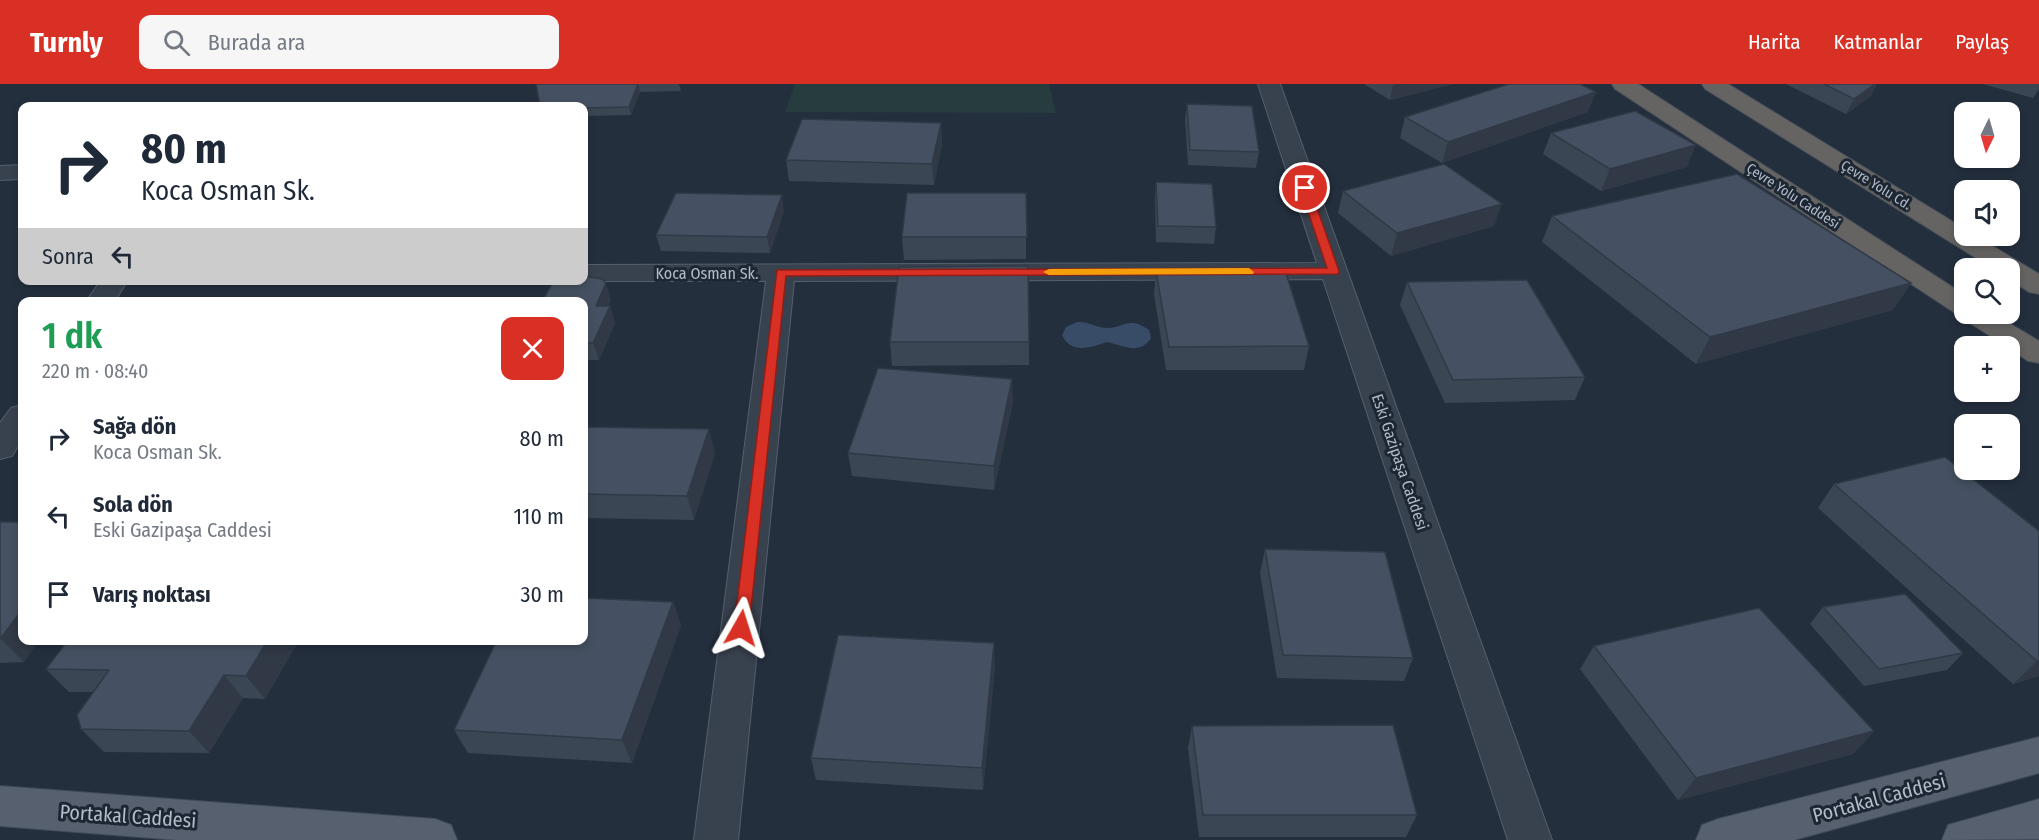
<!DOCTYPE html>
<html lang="tr">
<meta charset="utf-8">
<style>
body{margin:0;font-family:"Fira Sans Condensed",sans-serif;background:#f6f6f7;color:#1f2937;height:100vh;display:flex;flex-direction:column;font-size:22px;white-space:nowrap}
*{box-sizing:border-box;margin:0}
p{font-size:20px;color:#747a83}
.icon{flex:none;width:33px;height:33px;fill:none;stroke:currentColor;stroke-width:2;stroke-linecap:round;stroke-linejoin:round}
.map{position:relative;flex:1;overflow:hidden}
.side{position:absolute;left:18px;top:213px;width:570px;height:348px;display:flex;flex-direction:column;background:#fff;border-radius:12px;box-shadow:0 3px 9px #0003}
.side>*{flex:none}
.banner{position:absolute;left:18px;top:18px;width:570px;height:183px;border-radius:12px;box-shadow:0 3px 9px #0003;background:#fff;color:#1f2937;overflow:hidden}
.needle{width:39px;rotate:185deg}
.controls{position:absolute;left:1954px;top:18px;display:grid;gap:12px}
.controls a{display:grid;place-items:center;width:66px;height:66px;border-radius:12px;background:#fff;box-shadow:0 3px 9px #0003;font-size:30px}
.pin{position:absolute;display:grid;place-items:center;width:51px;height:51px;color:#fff;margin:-26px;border:3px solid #fff;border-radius:50%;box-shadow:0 2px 6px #0007}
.me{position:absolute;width:66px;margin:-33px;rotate:6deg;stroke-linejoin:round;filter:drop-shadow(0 0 4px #0008)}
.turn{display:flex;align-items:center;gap:21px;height:126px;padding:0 24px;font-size:27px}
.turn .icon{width:78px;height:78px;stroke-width:2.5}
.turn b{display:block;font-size:42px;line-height:51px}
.then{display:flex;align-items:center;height:57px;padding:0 24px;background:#0003;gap:12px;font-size:22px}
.round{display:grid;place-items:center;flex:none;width:63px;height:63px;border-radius:12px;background:#f6f6f7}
.head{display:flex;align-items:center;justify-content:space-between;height:102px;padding:0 24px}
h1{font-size:36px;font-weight:600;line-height:45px;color:#1e9e55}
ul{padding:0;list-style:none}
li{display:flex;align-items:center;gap:18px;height:78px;padding:0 24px}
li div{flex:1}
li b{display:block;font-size:22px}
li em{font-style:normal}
header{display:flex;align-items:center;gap:36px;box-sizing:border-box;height:84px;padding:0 30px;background:#d93025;color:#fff}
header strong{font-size:28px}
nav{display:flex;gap:33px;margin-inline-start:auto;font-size:21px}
.search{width:420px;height:54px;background:#f6f6f7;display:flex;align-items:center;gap:15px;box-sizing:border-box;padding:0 21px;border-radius:12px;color:#747a83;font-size:22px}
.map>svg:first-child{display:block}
</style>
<header>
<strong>Turnly</strong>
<div class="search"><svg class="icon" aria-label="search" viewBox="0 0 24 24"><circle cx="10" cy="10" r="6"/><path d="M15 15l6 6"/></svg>Burada ara</div>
<nav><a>Harita</a><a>Katmanlar</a><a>Paylaş</a></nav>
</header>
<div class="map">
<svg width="2039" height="756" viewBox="0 0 2039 756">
<rect width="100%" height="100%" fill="#242f3e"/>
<polygon fill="#263c3f" points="795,0 1049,0 1056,29 785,28"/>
<path fill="#394c67" d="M1077,238C1088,237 1095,243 1106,244C1123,245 1128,231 1149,246L1151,254C1139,272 1123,261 1107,258C1092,263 1071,271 1062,251L1066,243Z"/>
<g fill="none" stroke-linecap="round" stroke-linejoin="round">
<defs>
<g id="minor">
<polygon points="1258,0 1280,0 1552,756 1508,756 1323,195 794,197 738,756 694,756 766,197 584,197 581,196 584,196 584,181 1317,179"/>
<polygon points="22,81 22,95 0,96 0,82"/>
<polygon points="101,196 128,196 114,218 86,218"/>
<polygon points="22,321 22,355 12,372 0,375 0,339 11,324"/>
</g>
<g id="primary">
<polygon points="2039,653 2039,689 1794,756 1696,756 1702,741 1718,735"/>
<polygon points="0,702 435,735 451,741 457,756 177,756 0,742"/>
<polygon points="2039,715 2039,755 1942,756 1948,741"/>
</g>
<g id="trunk">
<polygon points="1612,0 1638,0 1965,211 1965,230 1994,230 2039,257 2039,279 2028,277 2010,265 2010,262 2006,262 1965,236 1961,231 1955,229 1615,5"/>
<polygon points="1702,0 1728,0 1965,145 1965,152 1976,152 2039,190 2039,210 2029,208 2010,196 2010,184 1992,184 1705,5"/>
</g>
</defs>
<use href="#minor" stroke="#565f6c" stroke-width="2"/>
<use href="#primary" stroke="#414a57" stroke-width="2"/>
<use href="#trunk" stroke="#434c59" stroke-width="2"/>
<use href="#minor" fill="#38414e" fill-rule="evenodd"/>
<use href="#primary" fill="#56606e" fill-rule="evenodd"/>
<use href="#trunk" fill="#656462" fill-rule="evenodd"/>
</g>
<g fill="#3b4654">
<polygon points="536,0 679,0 681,7 640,8 631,31 584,32 584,22"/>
<polygon points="1364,0 1453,0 1390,16"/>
<polygon points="1786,0 1877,0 1871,12 1846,30"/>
<polygon points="1983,0 2039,0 2039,5 2033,14"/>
<polygon points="1187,20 1259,68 1256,84 1188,81 1185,35"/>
<polygon points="1588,28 1442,79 1400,54 1405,33"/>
<polygon points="941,39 942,60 934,101 789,97 786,76"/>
<polygon points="1551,49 1687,83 1601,107 1543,70"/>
<polygon points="1156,98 1216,143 1214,160 1156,158 1155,114"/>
<polygon points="1343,107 1494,142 1391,172 1338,129"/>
<polygon points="1026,109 1026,175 904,176 902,153"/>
<polygon points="784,127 770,169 661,167 656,151"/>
<polygon points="1552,132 1911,199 1893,226 1696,280 1542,158"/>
<polygon points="1156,187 1309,262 1304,286 1166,286 1154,210"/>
<polygon points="1407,198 1585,293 1575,316 1445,319 1400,221"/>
<polygon points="611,216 608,222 610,222 615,239 599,276 584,276 584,218"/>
<polygon points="890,258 1029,258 1029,281 892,282"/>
<polygon points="1013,318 994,406 852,392 848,369"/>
<polygon points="584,343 715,369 694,436 584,434"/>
<polygon points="1834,400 2039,447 2039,592 2013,600 1818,424"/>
<polygon points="0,438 24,578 0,579"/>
<polygon points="1265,465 1413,574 1404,597 1277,594 1260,489"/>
<polygon points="673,518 681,541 632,679 468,669 454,646"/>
<polygon points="1823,523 1963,569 1947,586 1864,602 1810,540"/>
<polygon points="299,556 265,615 243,614 209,669 104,668 81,645 93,608 69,608 46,585"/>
<polygon points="1594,562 1874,647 1853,670 1678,716 1580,585"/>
<polygon points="995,582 983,706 816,696 811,674"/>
<polygon points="1192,642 1417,731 1406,753 1199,753 1188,664"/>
</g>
<g fill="#303945">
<polygon points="638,0 640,8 631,31 629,23"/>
<polygon points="1398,0 1453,0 1390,16 1393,1"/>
<polygon points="1875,0 1877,0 1871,12 1846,30 1854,15"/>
<polygon points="1596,8 1588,28 1442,79 1448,58"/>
<polygon points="941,39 942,60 934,101 932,80"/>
<polygon points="1696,61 1687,83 1601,107 1610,85"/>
<polygon points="782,111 784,127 770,169 767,153"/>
<polygon points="1502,120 1494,142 1391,172 1397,149"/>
<polygon points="606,199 611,216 601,239 596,222"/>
<polygon points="1911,199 1893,226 1696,280 1710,253"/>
<polygon points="610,222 615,239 599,276 593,259"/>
<polygon points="1012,295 1013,318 994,406 994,382"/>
<polygon points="709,345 715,369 694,436 687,412"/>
<polygon points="673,518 681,541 632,679 622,656"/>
<polygon points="22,526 22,556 40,556 24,578 1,555"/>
<polygon points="268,556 299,556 265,615 246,592"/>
<polygon points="994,559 995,582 983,706 982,684"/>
<polygon points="2039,576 2039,592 2013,600 2037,577"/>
<polygon points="224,591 243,614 209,669 189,647"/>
<polygon points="1874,647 1853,670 1678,716 1696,694"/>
</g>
<g fill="#455162" stroke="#303945" stroke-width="1.5">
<polygon points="536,0 639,0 638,0 629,23 584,24 584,22 540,22"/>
<polygon points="1509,0 1580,0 1596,8 1448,58 1405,33"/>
<polygon points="1824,0 1875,0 1854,15"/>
<polygon points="1187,20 1252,22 1259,68 1190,66"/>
<polygon points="1635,27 1696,61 1610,85 1551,49"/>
<polygon points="802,35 941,39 932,80 786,76"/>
<polygon points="1444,80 1502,120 1397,149 1343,107"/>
<polygon points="1737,90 1911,199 1710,253 1552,132"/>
<polygon points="1156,98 1212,100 1216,143 1158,142"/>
<polygon points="676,109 782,111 767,153 656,151"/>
<polygon points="907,109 1026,109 1027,153 902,153"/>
<polygon points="1028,182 1029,258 890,258 899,183"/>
<polygon points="1285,186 1309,262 1169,263 1156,187"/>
<polygon points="584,192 602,195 606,199 596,222 610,222 593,259 584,259 584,218 542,218 553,198 556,196 584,196"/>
<polygon points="1527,196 1585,293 1453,296 1407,198"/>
<polygon points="878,284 1012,295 994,382 848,369"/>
<polygon points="584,343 709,345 687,412 584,410"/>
<polygon points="1945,373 2039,447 2039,576 2037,577 1834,400"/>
<polygon points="0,438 22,438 22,526 0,555"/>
<polygon points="1265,465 1385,468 1413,574 1283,571"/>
<polygon points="1905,510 1963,569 1879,585 1823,523"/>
<polygon points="584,514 673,518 622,656 454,646 497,556 584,556"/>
<polygon points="1759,524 1874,647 1696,694 1594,562"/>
<polygon points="838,551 994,559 982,684 811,674"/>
<polygon points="68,556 268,556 246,592 224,591 189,647 81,645 77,631 109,586 46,585"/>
<polygon points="1393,641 1417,731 1203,731 1192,642"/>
</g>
<polygon fill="#d93025" stroke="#8d1f18" stroke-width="1.5" points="1305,101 1310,104 1339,187 1338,190 786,192 749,544 747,549 741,551 736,549 734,544 777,186 1327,184 1300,104"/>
<polygon fill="#f59e0b" points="1249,184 1254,188 1253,190 1049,191 1043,188 1049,185"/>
<g text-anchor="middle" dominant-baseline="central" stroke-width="6" stroke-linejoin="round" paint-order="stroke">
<g font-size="14" fill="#b4bcc9" stroke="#1d2633">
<text transform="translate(1876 101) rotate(32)">Çevre Yolu Cd.</text>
<text transform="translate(1793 112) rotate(33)">Çevre Yolu Caddesi</text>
</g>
<g font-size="16" fill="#b4bcc9" stroke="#1d2633">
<text x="707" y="189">Koca Osman Sk.</text>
<text transform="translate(1400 378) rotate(71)">Eski Gazipaşa Caddesi</text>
</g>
<g font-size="20" fill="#b4bcc9" stroke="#1d2633">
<text transform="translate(1879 714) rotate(-15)">Portakal Caddesi</text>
<text transform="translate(128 732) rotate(4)">Portakal Caddesi</text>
</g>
</g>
</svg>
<div class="controls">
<a><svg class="needle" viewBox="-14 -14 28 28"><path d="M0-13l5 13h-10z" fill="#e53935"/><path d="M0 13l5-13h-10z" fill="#747a83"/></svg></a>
<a><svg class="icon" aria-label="sound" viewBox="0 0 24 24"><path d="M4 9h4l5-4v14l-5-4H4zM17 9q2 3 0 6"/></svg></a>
<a><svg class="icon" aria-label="search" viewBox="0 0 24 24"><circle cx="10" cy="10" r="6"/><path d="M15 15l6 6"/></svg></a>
<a>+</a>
<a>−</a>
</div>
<div class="pin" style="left:1305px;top:104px;background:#d93025"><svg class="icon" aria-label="arrive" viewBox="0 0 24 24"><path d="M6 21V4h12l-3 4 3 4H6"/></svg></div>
<svg class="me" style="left:741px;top:544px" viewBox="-20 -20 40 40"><path d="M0-17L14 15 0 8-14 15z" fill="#d93025" stroke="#fff" stroke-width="4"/></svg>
<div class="banner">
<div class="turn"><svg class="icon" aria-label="right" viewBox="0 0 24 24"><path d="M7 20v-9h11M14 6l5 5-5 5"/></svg><div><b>80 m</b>Koca Osman Sk.</div></div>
<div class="then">Sonra<svg class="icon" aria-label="left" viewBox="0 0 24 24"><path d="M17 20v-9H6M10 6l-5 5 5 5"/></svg></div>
</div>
<section class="side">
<div class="head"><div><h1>1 dk</h1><p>220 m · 08:40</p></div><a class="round" style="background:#d93025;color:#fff"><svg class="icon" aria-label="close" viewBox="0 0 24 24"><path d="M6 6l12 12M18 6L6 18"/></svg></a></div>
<ul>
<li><svg class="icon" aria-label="right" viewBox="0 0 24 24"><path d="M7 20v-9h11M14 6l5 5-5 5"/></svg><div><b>Sağa dön</b><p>Koca Osman Sk.</p></div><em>80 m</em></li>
<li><svg class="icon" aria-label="left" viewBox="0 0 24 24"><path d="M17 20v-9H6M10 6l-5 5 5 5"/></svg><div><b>Sola dön</b><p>Eski Gazipaşa Caddesi</p></div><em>110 m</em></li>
<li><svg class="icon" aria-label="arrive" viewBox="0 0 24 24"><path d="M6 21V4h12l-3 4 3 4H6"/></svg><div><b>Varış noktası</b></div><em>30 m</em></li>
</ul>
</section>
</div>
